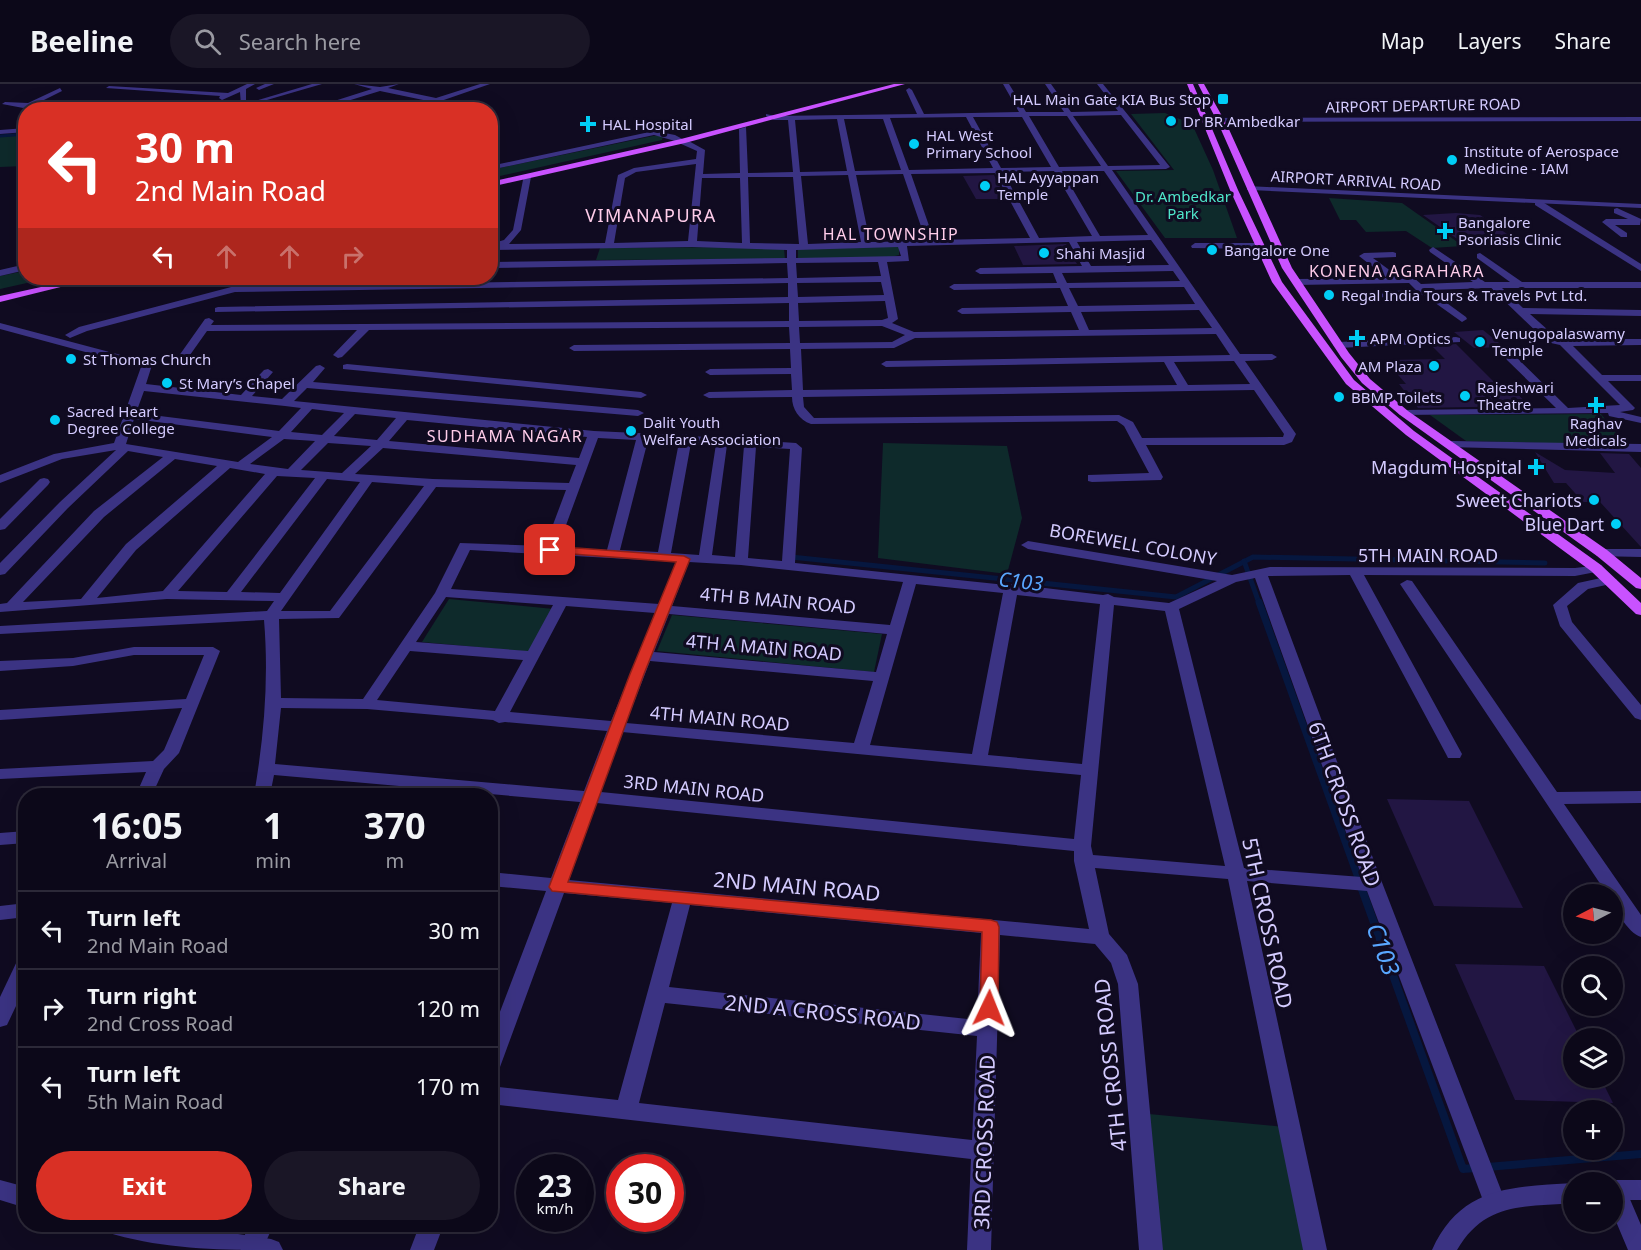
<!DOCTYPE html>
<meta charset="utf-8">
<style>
body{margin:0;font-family:"Noto Sans",sans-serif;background:#1a1626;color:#f1f3f6;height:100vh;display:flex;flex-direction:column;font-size:22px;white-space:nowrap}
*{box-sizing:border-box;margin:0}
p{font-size:20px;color:#9a9aa2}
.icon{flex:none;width:33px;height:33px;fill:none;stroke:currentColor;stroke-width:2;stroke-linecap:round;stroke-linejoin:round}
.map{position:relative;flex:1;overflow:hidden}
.drawer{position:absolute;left:18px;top:704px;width:480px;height:444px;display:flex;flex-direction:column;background:#0c0819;border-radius:24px;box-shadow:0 6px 24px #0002,0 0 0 2px #2c2938}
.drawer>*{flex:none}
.top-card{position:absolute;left:18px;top:18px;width:480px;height:183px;border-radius:24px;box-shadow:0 6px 24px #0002,0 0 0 2px #2c2938;background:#d93025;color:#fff;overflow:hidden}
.needle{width:39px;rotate:264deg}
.tools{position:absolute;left:1563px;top:800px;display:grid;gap:12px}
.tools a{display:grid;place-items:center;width:60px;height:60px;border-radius:50%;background:#0c0819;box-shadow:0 6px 24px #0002,0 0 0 2px #2c2938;font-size:30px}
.speed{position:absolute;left:516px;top:1070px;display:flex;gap:12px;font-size:30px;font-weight:700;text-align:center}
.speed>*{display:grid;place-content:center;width:78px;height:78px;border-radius:50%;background:#0c0819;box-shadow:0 6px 24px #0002,0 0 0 2px #2c2938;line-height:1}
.speed small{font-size:15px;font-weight:400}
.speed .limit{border:9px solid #d22;background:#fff;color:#111}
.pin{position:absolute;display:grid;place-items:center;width:51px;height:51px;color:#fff;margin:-26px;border-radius:12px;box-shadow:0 3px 9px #0006}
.me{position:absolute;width:66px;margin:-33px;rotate:2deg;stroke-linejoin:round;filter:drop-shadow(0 0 4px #0008)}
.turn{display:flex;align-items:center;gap:21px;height:126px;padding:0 18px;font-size:27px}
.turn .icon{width:78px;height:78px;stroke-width:2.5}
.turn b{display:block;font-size:42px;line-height:51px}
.lanes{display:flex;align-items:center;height:57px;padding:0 18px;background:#0003;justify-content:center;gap:30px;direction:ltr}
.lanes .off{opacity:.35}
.eta{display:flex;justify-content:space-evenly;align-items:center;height:102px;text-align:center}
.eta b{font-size:36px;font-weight:700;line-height:42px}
.primary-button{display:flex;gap:12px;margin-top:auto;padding:12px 18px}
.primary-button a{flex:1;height:69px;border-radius:36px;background:#d93025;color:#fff;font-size:24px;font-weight:700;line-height:69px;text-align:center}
.primary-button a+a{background:#1a1626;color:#f1f3f6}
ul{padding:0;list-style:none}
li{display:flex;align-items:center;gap:18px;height:78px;padding:0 18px;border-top:2px solid #2c2938}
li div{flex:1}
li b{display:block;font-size:22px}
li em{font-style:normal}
header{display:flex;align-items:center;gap:36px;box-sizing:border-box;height:84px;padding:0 30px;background:#0c0819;border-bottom:2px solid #2c2938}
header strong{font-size:28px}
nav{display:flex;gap:33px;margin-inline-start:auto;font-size:21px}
.search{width:420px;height:54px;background:#1a1626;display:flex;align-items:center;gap:15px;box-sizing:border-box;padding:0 21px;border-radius:33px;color:#9a9aa2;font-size:22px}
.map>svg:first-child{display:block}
</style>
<header>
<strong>Beeline</strong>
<div class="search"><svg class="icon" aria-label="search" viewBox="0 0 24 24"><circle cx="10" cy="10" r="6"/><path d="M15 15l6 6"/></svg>Search here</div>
<nav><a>Map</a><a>Layers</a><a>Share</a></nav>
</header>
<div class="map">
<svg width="1641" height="1166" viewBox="0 0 1641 1166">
<rect width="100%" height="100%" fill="#100b21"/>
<g fill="#0e2a2b">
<polygon points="1165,29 1192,40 1213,86 1237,154 1165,154 1116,87 1174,86 1131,30"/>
<polygon points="25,51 25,82 0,83 0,53"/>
<polygon points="653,52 663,52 662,56 491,94 490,86"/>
<polygon points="1329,114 1402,119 1463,162 1432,164 1406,147 1366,148 1356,136 1340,136"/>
<polygon points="899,162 899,171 883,175 798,175 798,165"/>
<polygon points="743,163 784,165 785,175 596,176 600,164"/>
<polygon points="25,187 26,194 49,194 0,205 0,192"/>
<polygon points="262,194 407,194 405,197 254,198"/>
<polygon points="1601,330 1626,361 1466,357 1430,331"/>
<polygon points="883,359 1007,362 1022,434 1007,490 878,474"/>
<polygon points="449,515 554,525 531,568 422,558"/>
<polygon points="672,531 882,550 874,588 657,567"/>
<polygon points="1149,1030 1285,1043 1308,1166 1162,1166"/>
</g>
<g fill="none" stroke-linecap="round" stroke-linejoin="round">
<polyline stroke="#06173f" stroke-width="3" points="0,52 26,50"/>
<g stroke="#06173f" stroke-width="5">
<polyline points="791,473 1176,513 1253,473 1545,479"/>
<polyline points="1244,477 1259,519"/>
</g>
<polyline stroke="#06173f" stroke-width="7" points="1259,518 1361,802"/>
<polyline stroke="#06173f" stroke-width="8" points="1360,800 1463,1085 1641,1070"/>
</g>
<g fill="#221643">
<polygon points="994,91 1006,115 976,115 963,92"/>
<polygon points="1456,129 1480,131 1517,157 1463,159 1423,131"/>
<polygon points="1066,160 1077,180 1023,181 1014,162"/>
<polygon points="1483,246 1504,263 1474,264 1454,248"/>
<polygon points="1456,260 1495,299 1507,299 1529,322 1418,324 1399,300 1406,300 1385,276 1445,275 1432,262"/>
<polygon points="1535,368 1565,386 1615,389 1600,369 1629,370 1641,384 1641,463 1600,418 1583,418 1566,399 1554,399"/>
<polygon points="1387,715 1469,717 1523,824 1434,822"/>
<polygon points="1455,880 1544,882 1580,954 1574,954 1574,993 1600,993 1613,1019 1515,1016"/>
</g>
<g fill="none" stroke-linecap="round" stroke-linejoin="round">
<g fill="#3b3383" fill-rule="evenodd">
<polygon points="247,0 255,0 246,5 246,19 256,26 247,26 241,21 240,8 222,16 219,14 220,12 106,4 109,2 228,9"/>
<polygon points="265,0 274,0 259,6 256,4"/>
<polygon points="312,0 322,0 260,18 255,17"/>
<polygon points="354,0 380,3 399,0 388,4 436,14 480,0 490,0 415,26 404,26 428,17 380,7 318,26 306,26 372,5"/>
<path d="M1003,0H1009L1026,28H1064L1045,0H1051L1071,28L1118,27L1097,0H1103L1170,83L1166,85L1112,86L1240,270H1272L1277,273L1272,276L1245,277L1296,350L1292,358L1284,361H1146L1163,393L1161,396L1092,398L1088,397V391L1149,389L1124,342L1117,337L811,340C799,336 792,325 792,313L709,314L703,311L709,308L792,306L791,290L710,291L705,288L710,285L791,284L790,265L574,267L569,264L574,261L790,259L789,243L369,246L342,273L338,274L333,271L357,246L207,247L185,278L176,276L205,235L209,234L214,237L211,241L789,237V219L215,228V224L218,223L788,213V199L235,208L87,247L70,254L65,251L79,243L235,202L788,194L787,179L490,184V178L787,174V166L692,163L490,166V160L504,156L513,146L524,91L531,93L521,146L509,160L605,159L618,91L634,84L696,75L697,67L679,59V55H685L705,66L703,90L740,89L739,45L746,43L748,89L793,88L788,36H774L766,32V30L775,32L917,30L906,6L909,4L912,6L924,30L1019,28ZM1121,31L1160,81L1108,82L1073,32ZM1029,32H1067L1101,82L1059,83ZM966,33L993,84L909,86L890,34ZM973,33H1022L1051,83L1001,84ZM837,35L847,87L800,88L795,36ZM844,35H883L901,86L855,87ZM696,80L688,157L614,159L625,94L636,88ZM1054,87L1092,152L1039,154L1003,88ZM1062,87H1104L1148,151L1100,152ZM995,89L1030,154L934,156L911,90ZM903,90L926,157L870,158L856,91ZM848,91L861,158L808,160L801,92ZM748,93H793L799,160L750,159ZM702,94H740L742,159L697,157ZM1151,156L1169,181L1091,182L1077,158ZM1069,158L1082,182L980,184L975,187L980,190L1053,189L1057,199L954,200L949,203L954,206L1060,204L1068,222L962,224L957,227L962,230L1071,228L1079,246L914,248L892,239L898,235L887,178L909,177L907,162ZM898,163L901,172L796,174V166ZM878,178L881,192L797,194L796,179ZM1173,187L1180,197L1067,199L1062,189ZM881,198L884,211L798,213L797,199ZM1184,203L1195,220L1078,222L1069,204ZM885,217L888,234L882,236L799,237L798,219ZM1199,226L1212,244L1089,246L1081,228ZM882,242L905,251L892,258L800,259L799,243ZM1216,250L1230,271L886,277L881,280L886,283L1164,278L1177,301L803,306L801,265L894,264L915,254ZM1234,277L1250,300L1188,301L1174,278ZM1254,306L1284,350L1283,353L1142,354L1133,338L1119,331L814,334L804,323L803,313Z"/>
<polygon points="60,4 62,7 34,21 81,26 34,26 2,20 5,18 28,19"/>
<polygon points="118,21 197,22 200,24 116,24"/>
<polygon points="1641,33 1641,37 1206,38 1202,36 1206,34"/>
<polygon points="26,44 26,48 0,50 0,46"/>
<polygon points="1535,117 1541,117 1641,180 1641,187 1535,121"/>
<polygon points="1617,124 1641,135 1640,141 1615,141 1627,149 1627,153 1621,153 1602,138 1606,135 1628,135 1614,129 1614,125"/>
<polygon points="1195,159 1259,159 1263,162 1259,165 1192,164 1191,162"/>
<polygon points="1433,163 1485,198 1510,198 1477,174 1477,170 1480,169 1522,198 1641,198 1641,204 1502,204 1523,224 1641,226 1641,232 1530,230 1558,255 1641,255 1641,261 1573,262 1602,291 1641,291 1641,297 1608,297 1635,324 1633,326 1620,328 1641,333 1641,339 1609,332 1608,329 1400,331 1398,329 1404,326 1556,324 1507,276 1506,274 1511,271 1515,272 1568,324 1620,321 1560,261 1551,259 1542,253 1491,204 1429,206 1466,233 1467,235 1462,238 1424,211 1351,215 1346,212 1351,209 1416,206 1409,199 1297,201 1292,198 1297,195 1387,194 1359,172 1364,169 1393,168 1396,169 1396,173 1373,174 1399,193 1414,194 1421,200 1473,198 1430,168 1429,166"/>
<path d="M0,239L151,279L152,281L146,300L241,311L264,286L268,285L273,288L252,312L282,315L316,282L320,281L325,284L313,298L638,326L644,329L638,332L307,304L294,317L594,347L681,351L686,350L691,352L796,359L802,364L795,479L1006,501L1011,500L1103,511L1108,510L1114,513L1169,519L1217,497L1028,465L1021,461L1028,457L1232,491L1270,483L1575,484L1601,481L1603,484L1601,487L1575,492L1364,491L1462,670L1460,674H1448L1446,670L1350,491L1268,492L1383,801L1506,1119L1503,1126L1495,1129L1487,1126L1484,1119L1367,807L1247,797L1327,1166H1303L1228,795L1095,784L1109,850L1127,871L1138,900L1163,1166H1139L1118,900L1111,879L1095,860L1000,851L991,1166H967L971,1075L490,1020V1002L618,1016L672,819L564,809L500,983L497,989L490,992V954L546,807L490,802V788L551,794L580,718L274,691L270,711H254C264,653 269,595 264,536L0,550V542L267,527L274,517L167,515L0,528V520L7,519L94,427L163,373L128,367L68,424L5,490L0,491V479L60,418L116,366L62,375L0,399V391L54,370L114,359L141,283L0,245ZM144,307L285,322L301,324L279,347L136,329ZM312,325L344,329L322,351L291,348ZM355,330L396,334L377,356L334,352ZM134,335L272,353L238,378L126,360ZM407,336L587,353L579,374L389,357ZM598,354L636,356L607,466L558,463ZM284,355L315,357L288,385L250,380ZM648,356L679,358L658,468L620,466ZM328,359L371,362L342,389L301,386ZM691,359L716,360L699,471L671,469ZM727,361L744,362L735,473L712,471ZM756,363L790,365L782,477L748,474ZM383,364L576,381L569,399L433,395L355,390ZM175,375L217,382L126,460L81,515L23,518L104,433ZM230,384L265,390L163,507L97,514L136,466ZM277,392L315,394L227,508L178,507ZM327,395L360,398L280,509L241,508ZM372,398L424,402L330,527H281ZM436,403L566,406L545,462L460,459L435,509L363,615L281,614L279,535L339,534ZM470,466L664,477L676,478L659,520L451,505ZM689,478L741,481L903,498L890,541L672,522ZM1255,494L1362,793L1244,784L1179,525L1236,498ZM916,500L1003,509L972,670L870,661ZM1017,511L1100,520L1082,680L988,671ZM446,513L553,521L528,567L416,558ZM1114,521L1165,527L1225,782L1093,771L1091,762ZM566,522L655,529L611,637L510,628ZM669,530L887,550L876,588L654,568ZM410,567L523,576L495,627L377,616ZM650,577L873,597L854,659L626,639ZM281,624L367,625L493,636L499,639L505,638L607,647L584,707L275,680ZM622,648L1081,691L1074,755L601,708ZM597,719L1074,767V777L1089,845L569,796ZM690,821L981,849L977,936L669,903ZM665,919L977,952L972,1056L639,1019Z"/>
<polygon points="1456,253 1460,254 1460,258 1338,264 1333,261 1338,258"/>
<polygon points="347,280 641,308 647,311 641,314 343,285 343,281"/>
<polygon points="1452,357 1641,360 1641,368 1448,363 1448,359"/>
<polygon points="44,394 48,395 50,398 48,401 5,445 0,446 0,435 40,395"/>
<polygon points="1602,465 1641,465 1641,473 1597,472 1595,469"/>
<polygon points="1610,492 1617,496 1615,499 1588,505 1567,522 1572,538 1641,621 1641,636 1635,634 1560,542 1553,521 1578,499"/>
<path d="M1407,496L1412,497L1557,708L1641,707V719L1564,720L1641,831V853C1628,849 1612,823 1612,810H1607L1400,500Z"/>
<polygon points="134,563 213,563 220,567 179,669 164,685 152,711 136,711 146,688 0,695 0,685 153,677 164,666 182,624 0,636 0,626 186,615 204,571 134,571 73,582 0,587 0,577 73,574"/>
<polygon points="26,747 26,759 0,761 0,749"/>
<polygon points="26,819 26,833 0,836 0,822"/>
<polygon points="26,871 26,901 7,941 0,943 0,913 19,873"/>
<polygon points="1615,1096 1623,1099 1641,1141 1641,1166 1628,1166 1612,1128 1612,1098 1609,1098"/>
<polygon points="250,1140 274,1140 262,1166 241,1166 239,1163"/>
<polygon points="420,1140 444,1140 434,1166 410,1166"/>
</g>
<g fill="#3b3383" fill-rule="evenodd">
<polygon points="654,47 675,51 686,57 682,59 654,51 490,86 490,82"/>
<polygon points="1247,102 1641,120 1641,124 1250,106 1247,106"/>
<polygon points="26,180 26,186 0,192 0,186"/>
<polygon points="0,1096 26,1103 26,1124 0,1116"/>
<polygon points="1612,1096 1641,1096 1641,1116 1612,1116 1612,1098 1606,1098"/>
<path d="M1574,1099V1119C1523,1123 1485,1118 1457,1166H1432C1461,1102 1512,1103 1574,1099Z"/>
<path d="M102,1140L186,1142L271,1155L279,1158L283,1166C222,1166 164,1166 106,1148Z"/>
</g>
<g fill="#c952ff" fill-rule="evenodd">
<polygon points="894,0 905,0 685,59 490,103 490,98 681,55"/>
<polygon points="1187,0 1193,0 1238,106 1282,198 1354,296 1414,347 1601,481 1641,519 1641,531 1636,530 1591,487 1406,351 1346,300 1272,198 1230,106"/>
<polygon points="1198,0 1204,0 1227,41 1292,184 1349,269 1370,295 1408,327 1607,466 1641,494 1641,505 1636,504 1597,472 1400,331 1362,299 1341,273 1282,184 1219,41"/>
<polygon points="82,194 97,194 0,218 0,212"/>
</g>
</g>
<polygon fill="#d93025" stroke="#8d1f18" stroke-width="1.5" points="550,462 684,472 690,475 644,590 568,798 991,836 997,838 999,843 998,924 995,930 989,932 983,930 980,924 982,848 552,807 549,803 630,590 676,478 546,468 546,463"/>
<g fill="#00cef6" stroke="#100b21" stroke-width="2">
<rect x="1217" y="9" width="12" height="12" rx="3"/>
<circle cx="1171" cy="37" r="6"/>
<path d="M585 31h6v6h6v6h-6v6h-6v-6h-6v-6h6z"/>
<circle cx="914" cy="60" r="6"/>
<circle cx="1452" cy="76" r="6"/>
<circle cx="985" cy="102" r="6"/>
<path d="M1442 138h6v6h6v6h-6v6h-6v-6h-6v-6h6z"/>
<circle cx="1212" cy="166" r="6"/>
<circle cx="1044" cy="169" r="6"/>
<circle cx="1329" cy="211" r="6"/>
<path d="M1354 245h6v6h6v6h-6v6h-6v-6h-6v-6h6z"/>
<circle cx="1480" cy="258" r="6"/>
<circle cx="71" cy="275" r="6"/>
<circle cx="1434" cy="282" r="6"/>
<circle cx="167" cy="299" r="6"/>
<circle cx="1465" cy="312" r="6"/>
<circle cx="1339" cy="313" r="6"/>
<path d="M1593 312h6v6h6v6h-6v6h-6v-6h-6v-6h6z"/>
<circle cx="55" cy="336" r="6"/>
<circle cx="631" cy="347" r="6"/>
<path d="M1533 374h6v6h6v6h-6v6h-6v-6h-6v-6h6z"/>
<circle cx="1594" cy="416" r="6"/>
<circle cx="1616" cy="440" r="6"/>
</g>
<g text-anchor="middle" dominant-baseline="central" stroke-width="6" stroke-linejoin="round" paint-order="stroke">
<g font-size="15" fill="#d4cbff" stroke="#100b21" text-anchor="start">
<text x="1211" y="15" text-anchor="end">HAL Main Gate KIA Bus Stop</text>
<text x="1183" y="37">Dr BR Ambedkar</text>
<text x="602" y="40">HAL Hospital</text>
<text x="926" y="51">HAL West<tspan x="926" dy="17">Primary School</tspan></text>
<text x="1464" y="67">Institute of Aerospace<tspan x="1464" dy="17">Medicine - IAM</tspan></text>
<text x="997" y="93">HAL Ayyappan<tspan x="997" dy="17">Temple</tspan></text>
<text x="1458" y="138">Bangalore<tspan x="1458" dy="17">Psoriasis Clinic</tspan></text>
<text x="1224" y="166">Bangalore One</text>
<text x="1056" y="169">Shahi Masjid</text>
<text x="1341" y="211">Regal India Tours &amp; Travels Pvt Ltd.</text>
<text x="1492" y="249">Venugopalaswamy<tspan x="1492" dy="17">Temple</tspan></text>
<text x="1370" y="254">APM Optics</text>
<text x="83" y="275">St Thomas Church</text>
<text x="1422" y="282" text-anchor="end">AM Plaza</text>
<text x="179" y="299">St Mary’s Chapel</text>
<text x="1477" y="303">Rajeshwari<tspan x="1477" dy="17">Theatre</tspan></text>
<text x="1351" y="313">BBMP Toilets</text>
<text x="67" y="327">Sacred Heart<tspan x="67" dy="17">Degree College</tspan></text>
<text x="643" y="338">Dalit Youth<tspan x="643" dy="17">Welfare Association</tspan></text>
<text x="1596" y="339" text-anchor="middle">Raghav<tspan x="1596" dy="17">Medicals</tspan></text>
</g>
<g font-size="15" fill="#d4cbff" stroke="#100b21">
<text transform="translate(1423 21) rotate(-1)">AIRPORT DEPARTURE ROAD</text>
<text transform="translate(1356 96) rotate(3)">AIRPORT ARRIVAL ROAD</text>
</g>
<g font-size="15" fill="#4fe6ca" stroke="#100b21">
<text x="1183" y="112">Dr. Ambedkar<tspan x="1183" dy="17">Park</tspan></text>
</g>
<g font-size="16" letter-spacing="1.5" fill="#ffcdea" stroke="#100b21">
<text x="891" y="150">HAL TOWNSHIP</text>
<text x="1397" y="187">KONENA AGRAHARA</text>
<text x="505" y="352">SUDHAMA NAGAR</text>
</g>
<g font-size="18" letter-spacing="1.5" fill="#ffcdea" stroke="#100b21">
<text x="651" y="131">VIMANAPURA</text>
</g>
<g font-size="18" fill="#d4cbff" stroke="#100b21" text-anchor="end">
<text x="1522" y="383">Magdum Hospital</text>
<text x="1582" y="416">Sweet Chariots</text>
<text x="1604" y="440">Blue Dart</text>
</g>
<g font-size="18" fill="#d4cbff" stroke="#100b21">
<text transform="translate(1133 460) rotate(10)">BOREWELL COLONY</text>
<text x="1428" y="471">5TH MAIN ROAD</text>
<text transform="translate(778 516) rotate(5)">4TH B MAIN ROAD</text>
<text transform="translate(764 563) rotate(5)">4TH A MAIN ROAD</text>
<text transform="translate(720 634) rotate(5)">4TH MAIN ROAD</text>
<text transform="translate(694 704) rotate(6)">3RD MAIN ROAD</text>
</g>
<g font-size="20" font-style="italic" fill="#59a7ff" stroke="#100b21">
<text transform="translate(1021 497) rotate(6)">C103</text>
</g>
<g font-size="21" fill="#d4cbff" stroke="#100b21">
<text transform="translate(1345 720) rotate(70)">6TH CROSS ROAD</text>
<text transform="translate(797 802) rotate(5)">2ND MAIN ROAD</text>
<text transform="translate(1268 839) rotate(78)">5TH CROSS ROAD</text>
<text transform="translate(823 928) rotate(6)">2ND A CROSS ROAD</text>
<text transform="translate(1110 981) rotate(-96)">4TH CROSS ROAD</text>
<text transform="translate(984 1058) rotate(-88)">3RD CROSS ROAD</text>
</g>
<g font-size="24" font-style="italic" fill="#59a7ff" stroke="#100b21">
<text transform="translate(1384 865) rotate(70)">C103</text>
</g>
</g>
</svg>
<div class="tools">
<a><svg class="needle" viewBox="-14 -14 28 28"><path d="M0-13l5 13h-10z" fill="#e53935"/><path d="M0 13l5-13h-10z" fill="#9a9aa2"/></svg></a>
<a><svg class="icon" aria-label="search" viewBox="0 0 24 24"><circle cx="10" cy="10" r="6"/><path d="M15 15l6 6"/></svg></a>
<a><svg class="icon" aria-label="layers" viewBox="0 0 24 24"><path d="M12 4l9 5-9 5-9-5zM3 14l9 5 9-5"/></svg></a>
<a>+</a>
<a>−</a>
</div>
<div class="speed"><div>23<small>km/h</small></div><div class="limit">30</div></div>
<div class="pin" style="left:550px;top:466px;background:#d93025"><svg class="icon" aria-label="arrive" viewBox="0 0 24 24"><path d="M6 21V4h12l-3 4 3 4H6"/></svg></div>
<svg class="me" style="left:989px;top:924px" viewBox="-20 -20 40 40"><path d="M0-17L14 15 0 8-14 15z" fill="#d93025" stroke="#fff" stroke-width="4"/></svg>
<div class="top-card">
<div class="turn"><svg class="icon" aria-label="left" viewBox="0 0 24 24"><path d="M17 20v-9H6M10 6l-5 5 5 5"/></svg><div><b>30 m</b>2nd Main Road</div></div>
<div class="lanes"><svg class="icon" aria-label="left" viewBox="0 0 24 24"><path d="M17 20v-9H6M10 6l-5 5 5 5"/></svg><svg class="icon off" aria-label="ahead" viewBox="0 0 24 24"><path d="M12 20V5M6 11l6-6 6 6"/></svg><svg class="icon off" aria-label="ahead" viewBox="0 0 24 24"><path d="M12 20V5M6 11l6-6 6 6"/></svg><svg class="icon off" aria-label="right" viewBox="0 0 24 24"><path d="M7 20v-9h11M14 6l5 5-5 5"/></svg></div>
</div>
<section class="drawer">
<div class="eta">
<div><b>16:05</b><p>Arrival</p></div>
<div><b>1</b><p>min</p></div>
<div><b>370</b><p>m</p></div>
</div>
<ul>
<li><svg class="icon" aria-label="left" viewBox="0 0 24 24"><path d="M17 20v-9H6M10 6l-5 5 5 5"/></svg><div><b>Turn left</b><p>2nd Main Road</p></div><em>30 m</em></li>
<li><svg class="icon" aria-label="right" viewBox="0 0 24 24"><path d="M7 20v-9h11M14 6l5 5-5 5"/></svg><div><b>Turn right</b><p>2nd Cross Road</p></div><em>120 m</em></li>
<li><svg class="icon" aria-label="left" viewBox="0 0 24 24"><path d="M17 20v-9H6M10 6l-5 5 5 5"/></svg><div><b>Turn left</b><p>5th Main Road</p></div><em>170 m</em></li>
</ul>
<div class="primary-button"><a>Exit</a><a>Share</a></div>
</section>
</div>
